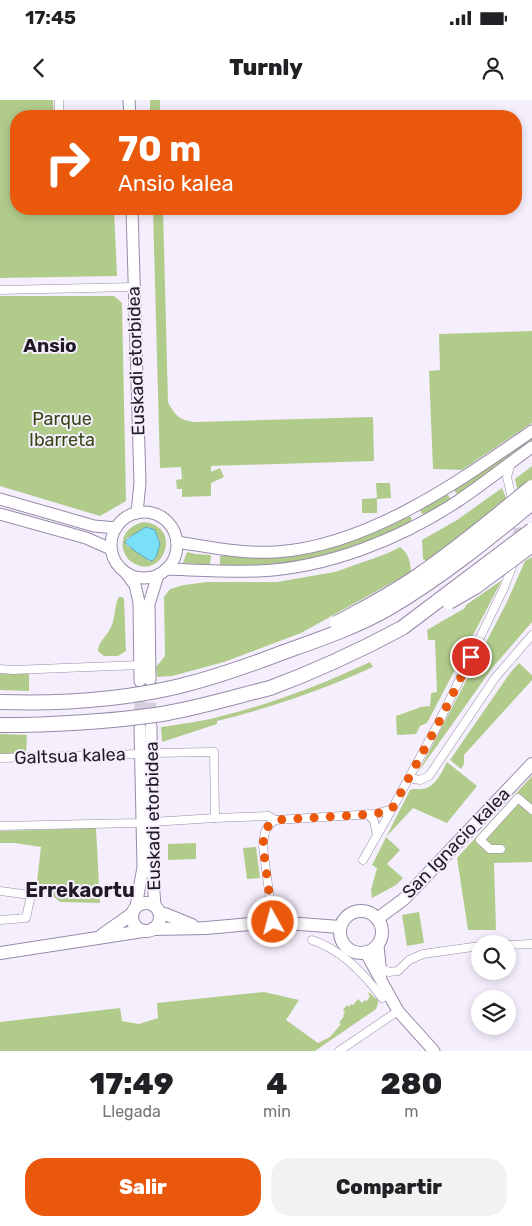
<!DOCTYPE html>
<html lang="es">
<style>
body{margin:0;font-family:Rubik,sans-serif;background:#f2f2f2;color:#202124;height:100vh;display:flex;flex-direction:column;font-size:19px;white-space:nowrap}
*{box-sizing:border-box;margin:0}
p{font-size:16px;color:#757577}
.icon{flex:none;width:28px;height:28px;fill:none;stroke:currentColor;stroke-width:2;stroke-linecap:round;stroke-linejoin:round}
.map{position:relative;height:951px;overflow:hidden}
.drawer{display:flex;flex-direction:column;background:#fff;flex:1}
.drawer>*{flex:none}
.banner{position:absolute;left:10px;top:10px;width:512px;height:105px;border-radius:20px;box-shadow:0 2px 8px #0003;background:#ea580c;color:#fff;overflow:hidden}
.fabs{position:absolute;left:471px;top:835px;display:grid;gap:10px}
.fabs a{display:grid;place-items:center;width:45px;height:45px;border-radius:50%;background:#fff;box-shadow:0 2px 8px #0003;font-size:25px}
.pin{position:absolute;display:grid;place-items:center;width:42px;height:42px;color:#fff;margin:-21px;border:2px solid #fff;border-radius:50%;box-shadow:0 1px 5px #0007}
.me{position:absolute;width:55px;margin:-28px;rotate:353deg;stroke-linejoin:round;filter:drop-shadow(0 0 4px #0008)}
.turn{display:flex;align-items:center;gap:18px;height:105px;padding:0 25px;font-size:22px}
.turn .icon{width:65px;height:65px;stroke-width:2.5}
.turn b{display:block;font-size:35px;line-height:42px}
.eta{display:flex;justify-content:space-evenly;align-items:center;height:85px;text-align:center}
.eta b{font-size:30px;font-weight:800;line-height:35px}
.cta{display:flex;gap:10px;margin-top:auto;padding:10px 25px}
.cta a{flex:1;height:58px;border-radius:20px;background:#ea580c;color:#fff;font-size:20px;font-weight:800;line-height:58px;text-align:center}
.cta a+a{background:#f2f2f2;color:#202124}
.status{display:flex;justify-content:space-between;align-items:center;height:35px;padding:0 25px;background:#fff;direction:ltr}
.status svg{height:14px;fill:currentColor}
header{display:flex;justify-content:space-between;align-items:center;height:65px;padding:0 25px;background:#fff;font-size:22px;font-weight:800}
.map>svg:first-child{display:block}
</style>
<div class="status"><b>17:45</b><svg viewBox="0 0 49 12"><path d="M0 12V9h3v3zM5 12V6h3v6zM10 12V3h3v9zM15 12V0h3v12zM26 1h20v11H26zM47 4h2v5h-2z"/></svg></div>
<header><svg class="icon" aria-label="back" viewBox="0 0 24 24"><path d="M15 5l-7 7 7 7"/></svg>Turnly<svg class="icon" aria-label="person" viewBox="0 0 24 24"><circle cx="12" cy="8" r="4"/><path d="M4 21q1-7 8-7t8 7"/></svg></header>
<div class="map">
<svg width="532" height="951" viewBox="0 0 532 951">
<rect width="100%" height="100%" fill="#f5effd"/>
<g fill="#b1cb8b" fill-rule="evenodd">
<polygon points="0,0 53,0 54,16 16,16 16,109 114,109 117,176 0,178"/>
<rect x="150" y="0" width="10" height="16"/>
<path d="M153,109H163L168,302C173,314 181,321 194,322L373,317L374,361L211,366V372L220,368L224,377L211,383V396L182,397V389H177L176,380L182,379L181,367L160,368Z"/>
<polygon points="0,196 114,196 122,203 126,401 100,416 0,386"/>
<polygon points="532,231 532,323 462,370 433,369 429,271 440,270 439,234"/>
<polygon points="532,334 532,342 458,395 452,388"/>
<polygon points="532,366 532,381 518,392 515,379"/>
<polygon points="376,383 390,383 391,398 377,399 377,413 362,413 362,399 377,398"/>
<polygon points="502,388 507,400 469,431 427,461 423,459 422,440 457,420"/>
<polygon points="446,392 451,400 426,415 421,413 420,408"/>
<path d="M407,415L412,418L410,422C348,454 290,467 220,466V456L279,455Z"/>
<path d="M144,422C186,427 161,486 129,460C116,444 124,426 144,422ZM149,427C163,438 161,445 154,460L149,461L140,453L127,446L125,442L127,438Z"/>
<path d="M400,447C409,454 410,461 411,472L301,533L224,562L172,576L157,577L156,567L165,556L164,497L170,489L184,485L207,482H277L335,472L386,454Z"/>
<polygon points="187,452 195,454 211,455 210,465 183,463"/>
<polygon points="532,457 532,522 493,567 419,671 506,504 525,461"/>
<polygon points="502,480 427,623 420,626 416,634 397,635 396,616 421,607 430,606 431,593 437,592 435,540 428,540 427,530 465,508 466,505"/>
<path d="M119,497H122L124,499L126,551L118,556H104L98,551C98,542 106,537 110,529C116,519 114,504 119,497Z"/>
<path d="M370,562L373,567C320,591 273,607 217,621V624L162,642L161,627C180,624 200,622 218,617C271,604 321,585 370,562Z"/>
<polygon points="519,563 532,575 532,580 464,655 464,664 461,669 450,660 510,573"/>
<polygon points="0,572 29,573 29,591 0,590"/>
<polygon points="0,634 27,635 26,655 0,656"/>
<path d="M447,662L477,686L447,723L413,708L386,737L400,750L387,764L403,778L396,785L372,798L371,790L377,768L372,765L410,690C415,688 417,690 422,689C435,688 442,672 447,662Z"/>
<polygon points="532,676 532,762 494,763 496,830 468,830 457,758"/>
<polygon points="96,728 100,803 60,802 37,782 41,747 15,743 0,743 0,731"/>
<polygon points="196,743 196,759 168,760 168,744"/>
<polygon points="256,747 260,778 247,779 243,748"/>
<polygon points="419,812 424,843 407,846 402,815"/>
<polygon points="264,892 299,900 286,920 318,943 330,937 341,924 339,923 344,916 343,915 345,912 343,910 347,905 349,907 351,904 353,905 358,899 362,903 365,900 367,901 370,896 368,894 369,892 375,898 378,899 378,904 376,909 315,951 0,951 0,922 120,908 122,921 139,924 158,918 157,903"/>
</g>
<path fill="#7ae0f8" stroke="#5fa5b9" d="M146,427L155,430L160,444L156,457L152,461C147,460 127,446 125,442C127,438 141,430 146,427Z"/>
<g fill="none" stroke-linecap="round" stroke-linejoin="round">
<polyline stroke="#d5cfdd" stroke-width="8" stroke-dasharray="8 4" stroke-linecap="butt" points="515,416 519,442"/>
<g stroke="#d5cfdd" stroke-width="11" stroke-dasharray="11 5.5" stroke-linecap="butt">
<polyline points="140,585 140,624"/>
<polyline points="150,586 151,622"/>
</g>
<defs>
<g id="street">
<polyline points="59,0 59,16"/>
<polyline points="0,190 134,187"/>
<polyline points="511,363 507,377 512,399"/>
<polyline points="0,569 13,570 140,565"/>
<polyline points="151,653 214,652 215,718 269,716 275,720"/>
<polyline points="0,658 140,654"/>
<polyline points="409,678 420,680 429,676 495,578 532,535"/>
<polyline points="368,714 374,721 377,735"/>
<polyline points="0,726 136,723 215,718"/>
<polyline points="501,749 490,749 480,740 518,698 532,710"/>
<polyline points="363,760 392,709"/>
<polyline points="0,791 31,795 26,818 0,820"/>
<path d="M273,822L263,747C264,734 264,728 275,720L375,714L392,709L437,626L504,488L512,467"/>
<path d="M312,840C342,850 364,873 382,898L389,895"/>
<polyline points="508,845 532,844"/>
<polyline points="380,868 389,872 398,871 409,860 423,854 480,846"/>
<polyline points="339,951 398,911"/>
</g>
<g id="secondary">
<polyline points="129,0 130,16"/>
<polyline points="132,109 140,383 137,413"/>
<polyline points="0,399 94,426 116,428"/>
<circle cx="144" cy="445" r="33"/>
<polyline points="0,414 86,438 111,449"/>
<path d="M177,442C210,447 243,454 276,452C368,446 458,382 532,331"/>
<path d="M166,469C197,470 228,472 258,471C328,468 400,439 458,401C483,384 507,365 532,347"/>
<polyline points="126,473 135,485 139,502 140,581"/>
<polyline points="150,580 149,504 158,475"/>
<polyline points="151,626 152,766 155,806"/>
<polyline points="136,807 143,767 140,628"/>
<polyline points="378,846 381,875"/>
<polyline points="366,853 398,911 434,951"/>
</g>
<g id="primary">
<circle cx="146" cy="817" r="14"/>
<circle cx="361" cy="832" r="21"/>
<polyline points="160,814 165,814 192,825"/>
<polyline points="377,819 404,799 532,664"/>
<polyline points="153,829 206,828 273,822 340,827"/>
<polyline points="102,835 132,814"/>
<polyline points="0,853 143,831"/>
</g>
<g id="highway">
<path d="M270,588C316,571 359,551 402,528"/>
<polyline points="0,625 21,625"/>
</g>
</defs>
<use href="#street" stroke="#988ba9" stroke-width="9"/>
<use href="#secondary" stroke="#988ba9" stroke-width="13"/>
<use href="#primary" stroke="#988ba9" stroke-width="14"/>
<use href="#highway" stroke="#988ba9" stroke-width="16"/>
<use href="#street" stroke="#fff" stroke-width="8"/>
<use href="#secondary" stroke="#fff" stroke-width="11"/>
<use href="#primary" stroke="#fff" stroke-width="12"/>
<use href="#highway" stroke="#fff" stroke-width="14"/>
<defs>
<g id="highway-bridge">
<polyline points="449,502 475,487 532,445"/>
<path d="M337,523C366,507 396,492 423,472C461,446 496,416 532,387"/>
<polyline points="402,528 532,430"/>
<path d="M0,602C60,604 122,600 180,586C216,577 250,565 284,552C320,539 356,527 389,508C440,478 486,441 532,403"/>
<path d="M21,625C68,624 115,621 162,614C198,608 234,597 270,588"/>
</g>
</defs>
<use href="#highway-bridge" stroke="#988ba9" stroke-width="16" stroke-linecap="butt"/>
<use href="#highway-bridge" stroke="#fff" stroke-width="14"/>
</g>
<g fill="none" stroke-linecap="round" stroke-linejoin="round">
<path stroke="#ea580c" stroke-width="9" stroke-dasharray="0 16.2" d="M273,822L263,746C264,734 264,728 275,720L375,714L392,709L437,626L471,557"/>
</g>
<g text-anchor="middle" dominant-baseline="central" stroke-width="4" stroke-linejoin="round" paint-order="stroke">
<g font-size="18" fill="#1f1a26" stroke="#f5effd">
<text transform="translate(136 261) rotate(-92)">Euskadi etorbidea</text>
<text transform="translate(70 656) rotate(-2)">Galtsua kalea</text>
<text transform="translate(153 716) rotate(-91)">Euskadi etorbidea</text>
<text transform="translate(456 743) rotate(-46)">San Ignacio kalea</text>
</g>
<g font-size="18" fill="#374815" stroke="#f5effd">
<text x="62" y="319">Parque<tspan x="62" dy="21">Ibarreta</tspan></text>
</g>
<g font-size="19" font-weight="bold" fill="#1f1a26" stroke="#f5effd">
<text x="50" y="245">Ansio</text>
</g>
<g font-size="20" font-weight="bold" fill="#1f1a26" stroke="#f5effd">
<text x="80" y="790">Errekaortu</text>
</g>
</g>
</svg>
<div class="fabs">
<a><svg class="icon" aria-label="search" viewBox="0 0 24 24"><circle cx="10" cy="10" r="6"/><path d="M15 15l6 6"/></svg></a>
<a><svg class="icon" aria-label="layers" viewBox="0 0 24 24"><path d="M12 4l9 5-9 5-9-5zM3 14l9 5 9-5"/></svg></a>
</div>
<div class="pin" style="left:471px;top:557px;background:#d93025"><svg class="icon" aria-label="arrive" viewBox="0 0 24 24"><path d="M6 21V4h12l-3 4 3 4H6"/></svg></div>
<svg class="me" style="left:273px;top:822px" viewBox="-20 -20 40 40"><circle r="17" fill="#ea580c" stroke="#fff" stroke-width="3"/><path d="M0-11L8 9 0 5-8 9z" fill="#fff"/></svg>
<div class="banner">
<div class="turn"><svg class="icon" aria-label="right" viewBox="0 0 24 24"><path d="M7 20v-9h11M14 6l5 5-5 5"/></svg><div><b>70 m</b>Ansio kalea</div></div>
</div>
</div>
<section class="drawer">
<div class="eta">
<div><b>17:49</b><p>Llegada</p></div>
<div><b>4</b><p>min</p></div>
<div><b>280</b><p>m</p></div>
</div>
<div class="cta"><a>Salir</a><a>Compartir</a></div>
</section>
